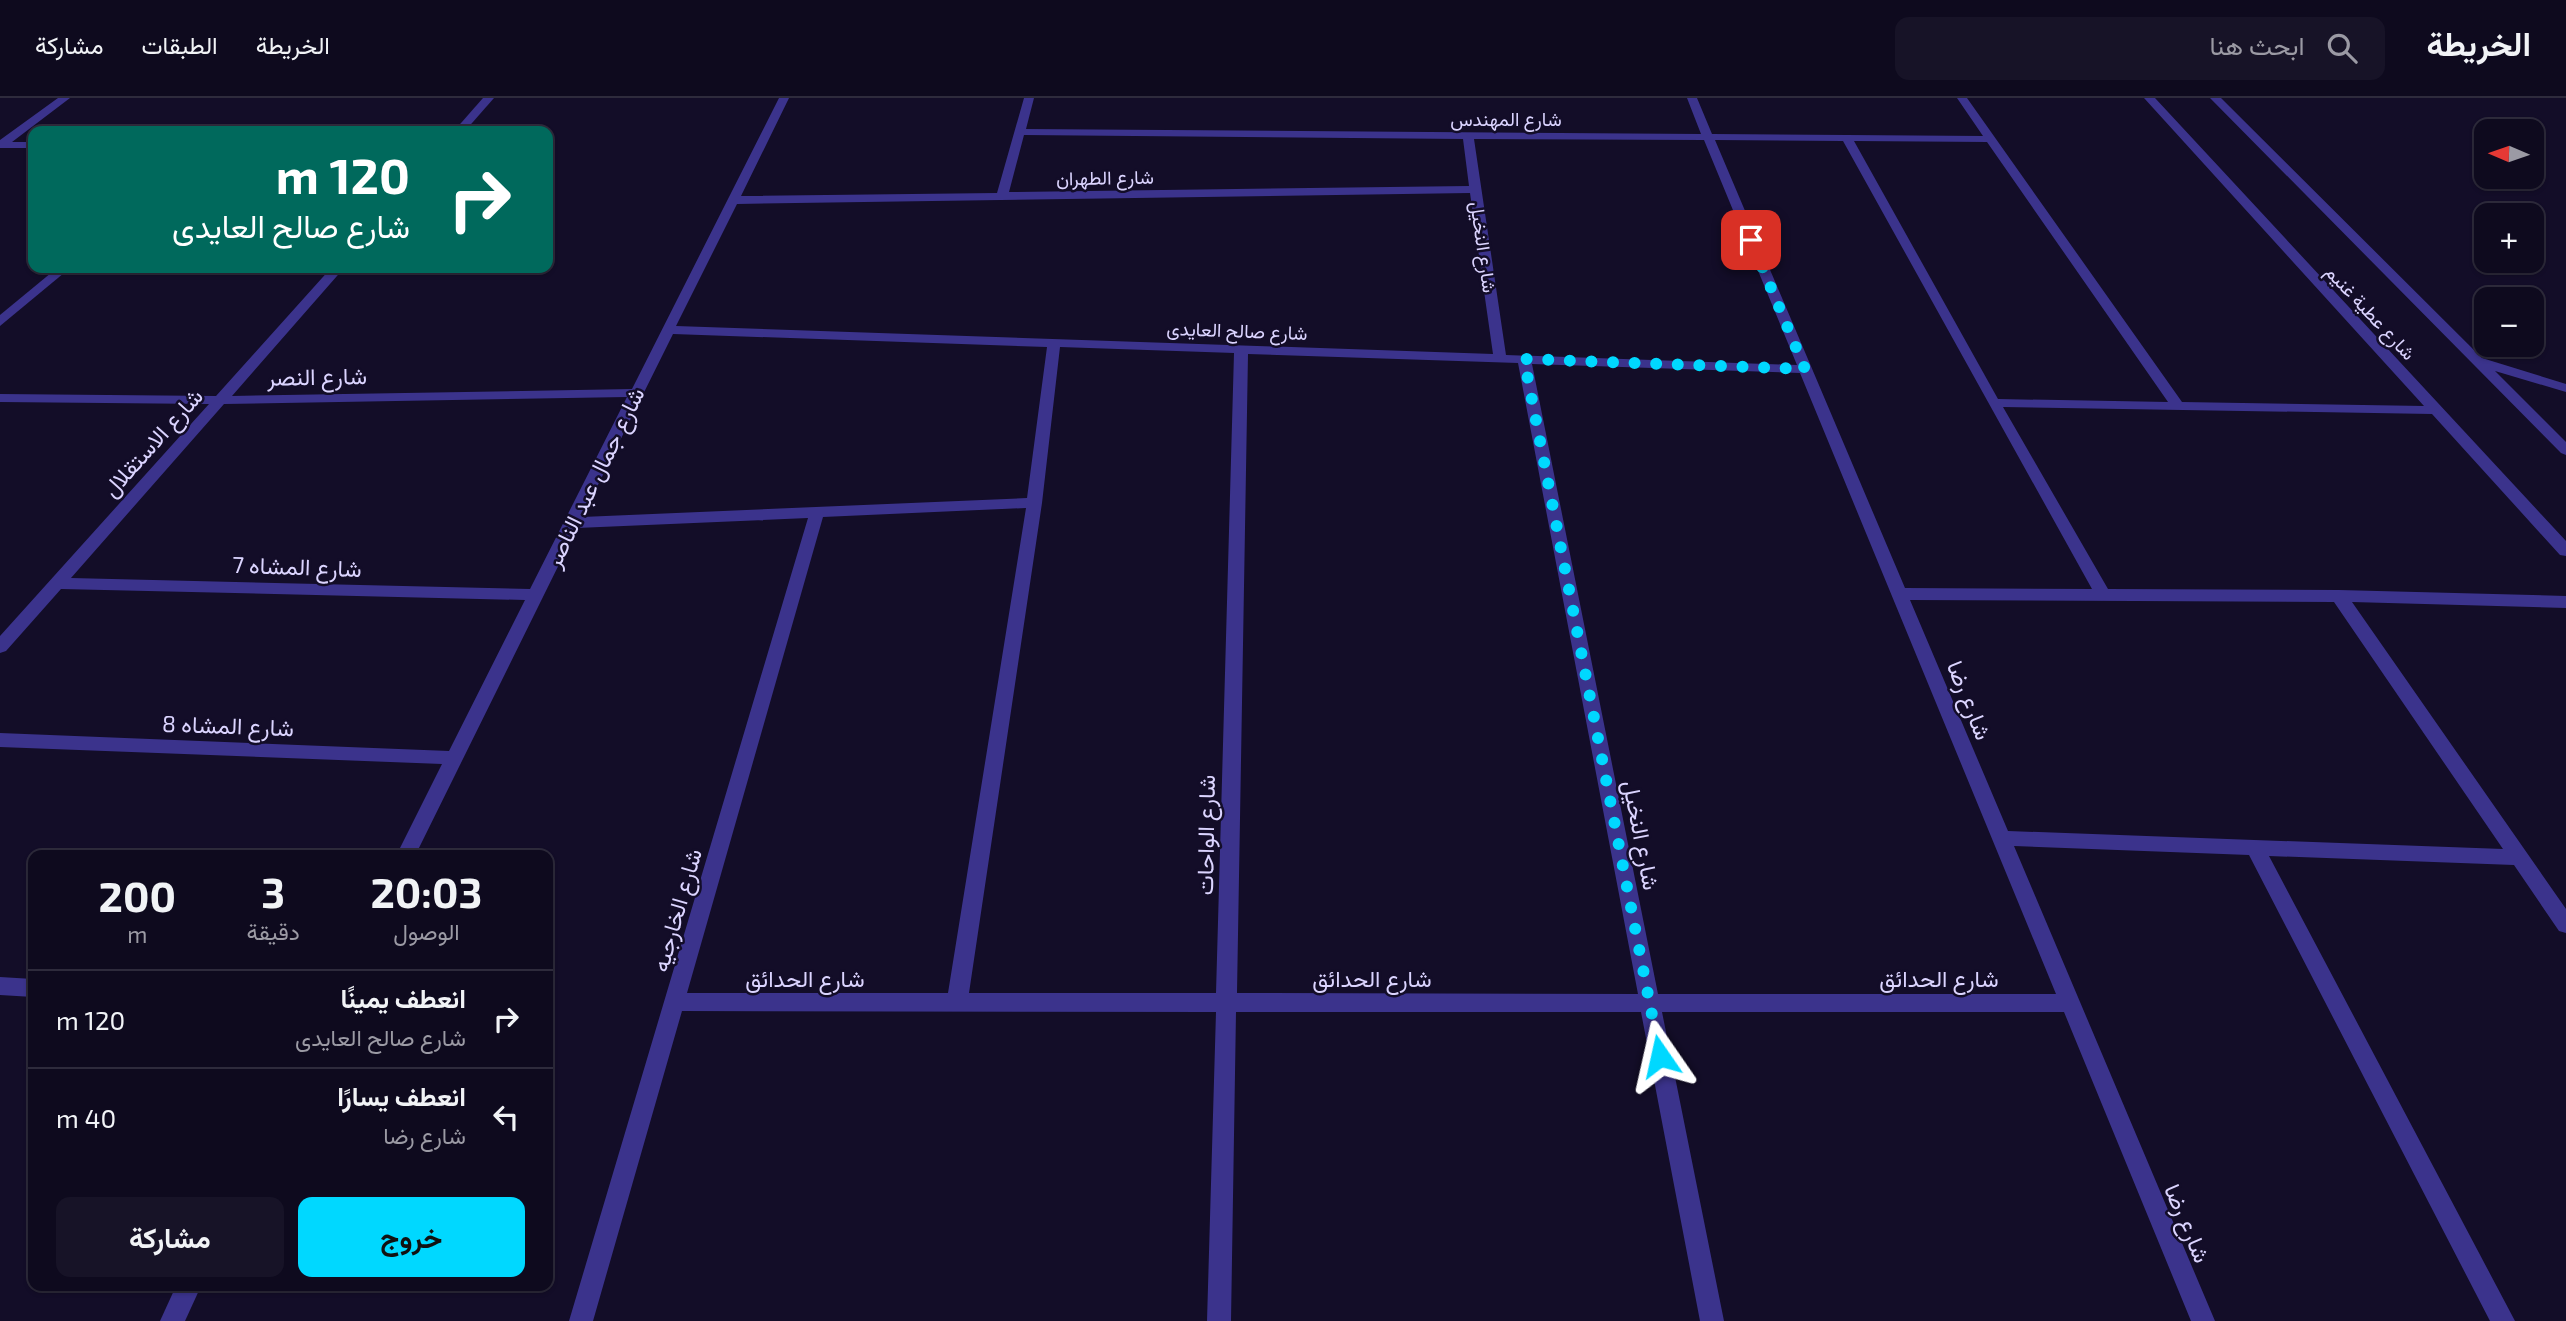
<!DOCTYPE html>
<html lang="ar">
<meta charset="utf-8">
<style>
body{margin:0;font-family:"Exo 2",Vazirmatn,sans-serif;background:#171327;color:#f1f3f6;direction:rtl;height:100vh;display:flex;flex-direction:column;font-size:26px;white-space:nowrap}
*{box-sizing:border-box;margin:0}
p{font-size:23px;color:#9b9aa4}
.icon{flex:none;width:38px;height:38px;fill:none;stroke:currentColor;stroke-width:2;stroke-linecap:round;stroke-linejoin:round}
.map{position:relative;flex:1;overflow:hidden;direction:ltr}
.drawer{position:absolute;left:28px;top:752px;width:525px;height:441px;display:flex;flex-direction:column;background:#0e0a1e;border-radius:14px;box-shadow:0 2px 5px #0004,0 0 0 2px #2e2b3c;direction:rtl}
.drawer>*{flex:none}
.guide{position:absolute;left:28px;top:28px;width:525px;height:147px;border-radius:14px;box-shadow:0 2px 5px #0004,0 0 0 2px #2e2b3c;direction:rtl;background:#00695c;color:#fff;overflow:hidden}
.needle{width:46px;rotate:272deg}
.buttons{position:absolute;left:2474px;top:21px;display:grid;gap:14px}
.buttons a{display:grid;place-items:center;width:70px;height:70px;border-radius:14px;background:#0e0a1e;box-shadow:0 2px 5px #0004,0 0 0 2px #2e2b3c;font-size:35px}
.pin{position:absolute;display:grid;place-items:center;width:60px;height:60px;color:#fff;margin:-30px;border-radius:14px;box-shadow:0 4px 10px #0006}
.me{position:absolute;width:77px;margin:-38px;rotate:349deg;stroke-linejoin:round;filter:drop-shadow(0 0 5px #0008)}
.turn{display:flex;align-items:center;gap:24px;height:147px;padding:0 28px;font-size:32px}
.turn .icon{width:91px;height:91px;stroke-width:2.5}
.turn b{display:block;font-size:49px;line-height:60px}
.eta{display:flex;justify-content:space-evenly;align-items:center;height:119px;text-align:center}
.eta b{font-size:42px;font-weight:700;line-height:49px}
.action{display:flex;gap:14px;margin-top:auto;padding:14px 28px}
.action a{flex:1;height:80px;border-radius:14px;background:#00d8ff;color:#111;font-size:28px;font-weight:700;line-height:80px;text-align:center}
.action a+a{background:#171327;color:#f1f3f6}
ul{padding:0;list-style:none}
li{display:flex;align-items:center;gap:21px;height:98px;padding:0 28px;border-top:2px solid #2e2b3c}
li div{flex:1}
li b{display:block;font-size:26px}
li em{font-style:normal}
header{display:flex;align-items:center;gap:42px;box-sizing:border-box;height:98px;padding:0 35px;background:#0e0a1e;border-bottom:2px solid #2e2b3c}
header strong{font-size:33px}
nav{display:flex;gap:38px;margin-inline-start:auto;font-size:24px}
.search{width:490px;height:63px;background:#171327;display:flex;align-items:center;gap:18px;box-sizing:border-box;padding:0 24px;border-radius:14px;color:#9b9aa4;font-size:26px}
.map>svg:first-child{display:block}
</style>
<header>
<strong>الخريطة</strong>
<div class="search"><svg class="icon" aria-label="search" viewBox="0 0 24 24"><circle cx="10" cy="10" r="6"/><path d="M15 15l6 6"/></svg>ابحث هنا</div>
<nav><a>الخريطة</a><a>الطبقات</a><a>مشاركة</a></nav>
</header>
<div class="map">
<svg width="2566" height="1223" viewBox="0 0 2566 1223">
<rect width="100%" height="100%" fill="#130d28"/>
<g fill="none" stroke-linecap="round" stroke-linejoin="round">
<g fill="#3b338c" fill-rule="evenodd">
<polygon points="58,0 70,0 12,44 33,44 33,50 0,50 0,42"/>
<polygon points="483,0 494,0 465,33 454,33"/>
<path d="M779,0H789L741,98L997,95L1024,0H1034L1026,31L1701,36L1687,0H1697L1712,36L1983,38L1957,0H1967L2182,304L2424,308L2144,0H2155L2566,443V458L2560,457L2432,316L2003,309L2108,491L2339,492L2566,498V510L2352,504L2566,811V835L2559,833L2514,767L2269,758L2515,1223H2490L2249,757L2014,748L2215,1223H2191L2064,914H1662L1724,1223H1700L1641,914H1236L1231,1223H1207L1216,914L682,913L593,1223H569L808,420L577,430L415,758H396L442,666L0,649V635L449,653L525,502L61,491L6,553L0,555V538L209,306L0,304V296L216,298L331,170H344L232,298L632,291ZM1024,37L1463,41L1469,88L1009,94ZM1474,41L1704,42L1797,267L1506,257ZM1715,42L1843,43L2092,491L1905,490ZM1854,43L1987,44L2168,304L1998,301ZM1470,95L1493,256L676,228L737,106ZM673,236L1047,249L1027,400L582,419ZM1060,249L1234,255L1216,895H969L1042,405ZM1248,256L1518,265L1638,896L1237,895ZM1532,266L1800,275L2056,896H1658ZM627,299L530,491L71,480L224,306ZM1026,410L948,895H687L823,419ZM1910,502L2334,504L2503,751L2008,733Z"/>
<polygon points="2210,0 2221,0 2482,260 2566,286 2566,294 2495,273 2566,344 2566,357 2561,355"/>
<polygon points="57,170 70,170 0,228 0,217"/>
<polygon points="0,879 33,881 33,899 0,897"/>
<polygon points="176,1188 201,1188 185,1223 160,1223"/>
</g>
</g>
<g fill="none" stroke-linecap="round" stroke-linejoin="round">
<polyline stroke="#00d8ff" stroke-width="12" stroke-dasharray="0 21.6" points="1660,958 1524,261 1805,271 1751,142"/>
</g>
<g text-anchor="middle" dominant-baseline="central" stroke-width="5" stroke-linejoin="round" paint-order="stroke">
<g font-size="19" fill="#dbd4ff" stroke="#130d28">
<text x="1506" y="20">شارع المهندس</text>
<text transform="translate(1105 79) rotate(-1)">شارع الطهران</text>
<text transform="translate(1484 149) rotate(82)">شارع النخيل</text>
<text transform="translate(2371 214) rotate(47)">شارع عطية غنيم</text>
<text transform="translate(1237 232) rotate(2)">شارع صالح العايدى</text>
</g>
<g font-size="23" fill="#dbd4ff" stroke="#130d28">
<text transform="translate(317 278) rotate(-1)">شارع النصر</text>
<text transform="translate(152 344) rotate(-48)">شارع الاستقلال</text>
<text transform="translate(594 379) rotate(-64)">شارع جمال عبد الناصر</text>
<text transform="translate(297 468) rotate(2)">شارع المشاه 7</text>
<text transform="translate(1970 602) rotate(68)">شارع رضا</text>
<text transform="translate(228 627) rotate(2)">شارع المشاه 8</text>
<text transform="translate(1205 737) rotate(-89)">شارع الواحات</text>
<text transform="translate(1642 737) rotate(79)">شارع النخيل</text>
<text transform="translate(676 812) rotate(-74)">شارع الخارجيه</text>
<text x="805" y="880">شارع الحدائق</text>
<text x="1372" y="880">شارع الحدائق</text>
<text x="1939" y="880">شارع الحدائق</text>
<text transform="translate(2188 1125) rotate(67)">شارع رضا</text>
</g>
</g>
</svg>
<div class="buttons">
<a><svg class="needle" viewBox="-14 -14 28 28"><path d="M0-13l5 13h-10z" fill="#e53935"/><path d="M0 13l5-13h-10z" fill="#9b9aa4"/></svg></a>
<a>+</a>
<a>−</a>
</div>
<div class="pin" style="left:1751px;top:142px;background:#d93025"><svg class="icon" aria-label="arrive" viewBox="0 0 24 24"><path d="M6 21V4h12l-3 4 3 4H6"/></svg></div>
<svg class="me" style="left:1660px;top:958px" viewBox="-20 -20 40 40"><path d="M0-17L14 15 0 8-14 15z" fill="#00d8ff" stroke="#fff" stroke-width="4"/></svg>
<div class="guide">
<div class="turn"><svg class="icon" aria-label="right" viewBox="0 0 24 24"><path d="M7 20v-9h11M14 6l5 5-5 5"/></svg><div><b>120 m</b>شارع صالح العايدى</div></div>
</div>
<section class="drawer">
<div class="eta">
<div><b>20:03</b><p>الوصول</p></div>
<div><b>3</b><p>دقيقة</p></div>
<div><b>200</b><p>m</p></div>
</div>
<ul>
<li><svg class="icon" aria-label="right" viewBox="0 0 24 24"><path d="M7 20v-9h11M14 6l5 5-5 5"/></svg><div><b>انعطف يمينًا</b><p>شارع صالح العايدى</p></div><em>120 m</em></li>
<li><svg class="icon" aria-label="left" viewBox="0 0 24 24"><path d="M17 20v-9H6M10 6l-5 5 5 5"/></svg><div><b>انعطف يسارًا</b><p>شارع رضا</p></div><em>40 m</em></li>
</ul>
<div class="action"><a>خروج</a><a>مشاركة</a></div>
</section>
</div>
